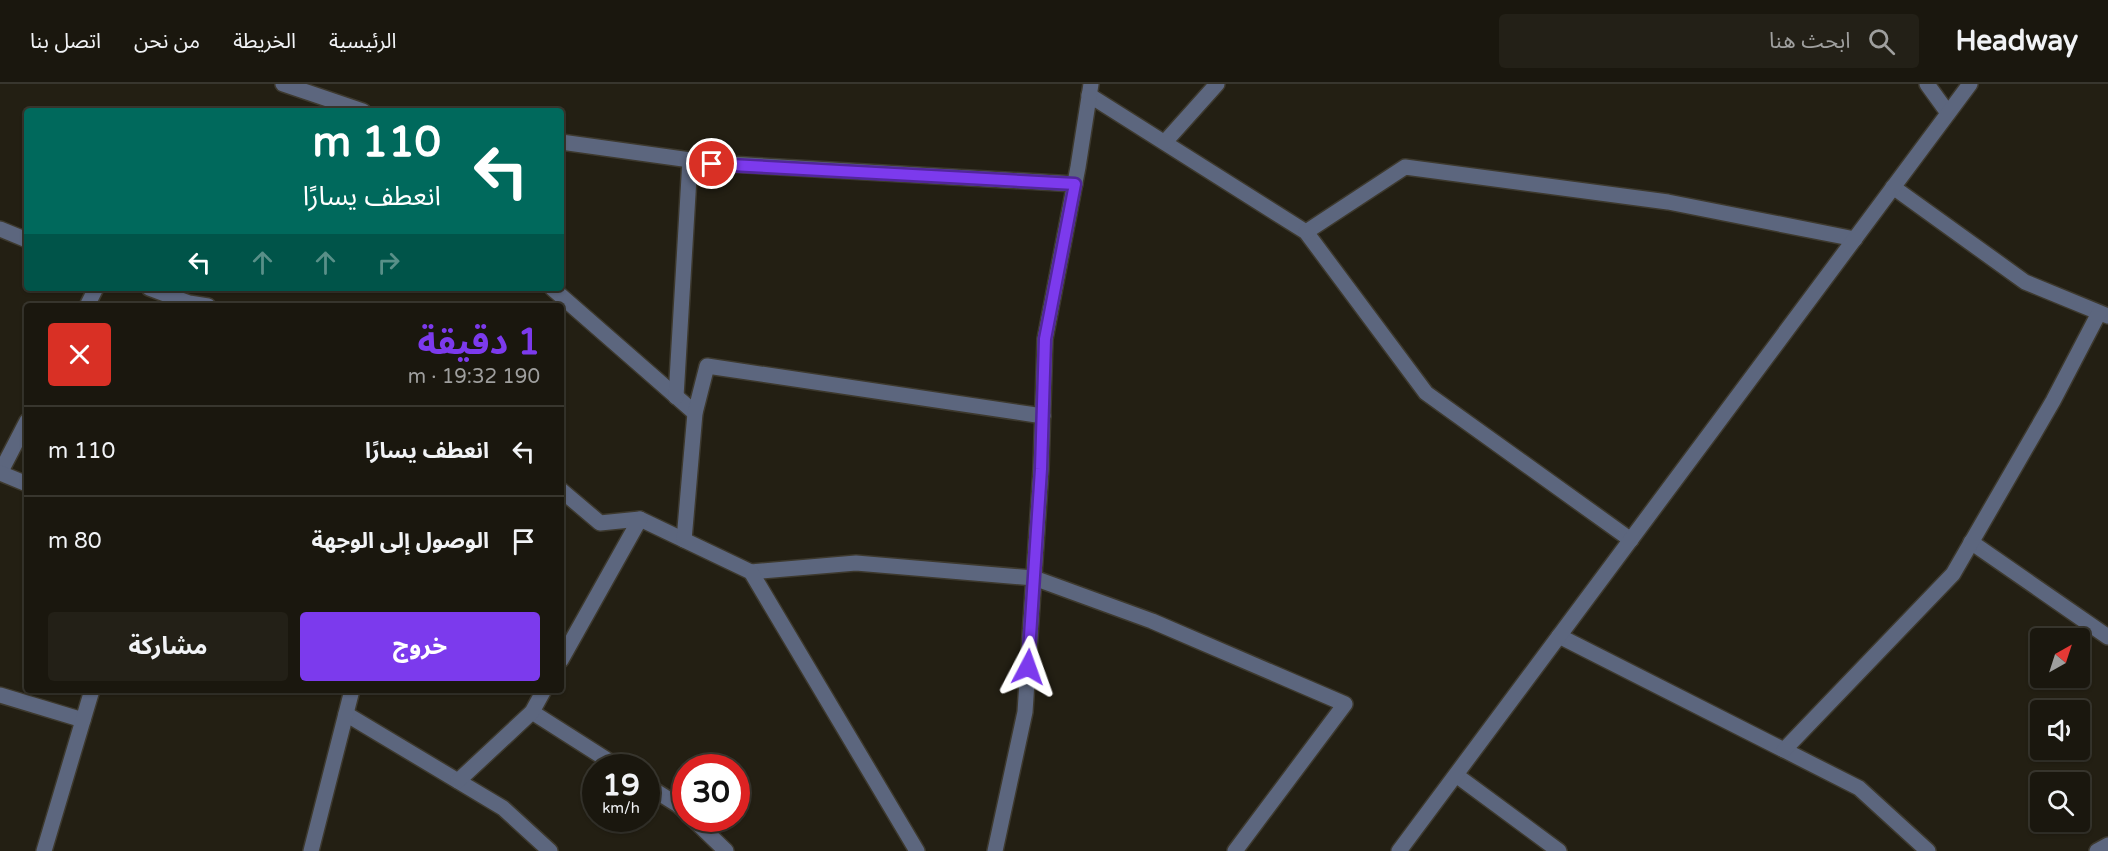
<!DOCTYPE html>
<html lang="ar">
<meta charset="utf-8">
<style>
body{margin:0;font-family:"Varela Round","Noto Sans Arabic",sans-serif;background:#232017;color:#f1f3f6;direction:rtl;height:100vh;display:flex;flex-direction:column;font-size:22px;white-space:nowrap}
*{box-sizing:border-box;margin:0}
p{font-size:20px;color:#9f9f9e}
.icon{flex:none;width:33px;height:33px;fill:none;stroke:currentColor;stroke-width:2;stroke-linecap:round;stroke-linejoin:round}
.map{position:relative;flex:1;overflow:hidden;direction:ltr}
.side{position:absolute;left:24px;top:219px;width:540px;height:390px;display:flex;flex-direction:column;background:#1a170e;border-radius:6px;box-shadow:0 2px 4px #0004,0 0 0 2px #38362e;direction:rtl}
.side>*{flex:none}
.hud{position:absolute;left:24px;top:24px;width:540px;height:183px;border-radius:6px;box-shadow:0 2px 4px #0004,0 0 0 2px #38362e;direction:rtl;background:#00695c;color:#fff;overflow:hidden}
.needle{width:39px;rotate:39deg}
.controls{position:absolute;left:2030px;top:544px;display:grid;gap:12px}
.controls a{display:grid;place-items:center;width:60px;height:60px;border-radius:6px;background:#1a170e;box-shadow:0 2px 4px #0004,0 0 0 2px #38362e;font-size:30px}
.speed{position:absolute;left:582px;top:670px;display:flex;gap:12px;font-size:30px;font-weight:700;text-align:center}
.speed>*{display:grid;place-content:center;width:78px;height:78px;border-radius:50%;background:#1a170e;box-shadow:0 2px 4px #0004,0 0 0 2px #38362e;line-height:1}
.speed small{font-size:15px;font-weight:400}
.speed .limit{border:9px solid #d22;background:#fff;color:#111}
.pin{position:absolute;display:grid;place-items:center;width:51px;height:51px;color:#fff;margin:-26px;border:3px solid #fff;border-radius:50%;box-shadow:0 2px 6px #0007}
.me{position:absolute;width:66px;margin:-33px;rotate:4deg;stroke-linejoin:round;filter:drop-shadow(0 0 4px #0008)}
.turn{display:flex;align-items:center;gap:21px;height:126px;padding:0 24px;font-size:27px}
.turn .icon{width:78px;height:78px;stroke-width:2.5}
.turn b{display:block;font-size:42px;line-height:51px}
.lanes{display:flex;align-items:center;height:57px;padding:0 24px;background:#0003;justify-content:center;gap:30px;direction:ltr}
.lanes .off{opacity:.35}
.round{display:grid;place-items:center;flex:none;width:63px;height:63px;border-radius:6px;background:#232017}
.summary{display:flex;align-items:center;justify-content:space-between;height:102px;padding:0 24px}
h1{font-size:36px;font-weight:700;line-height:45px;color:#7c3aed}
.button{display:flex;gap:12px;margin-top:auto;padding:12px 24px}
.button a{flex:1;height:69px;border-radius:6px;background:#7c3aed;color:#fff;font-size:24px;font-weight:700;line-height:69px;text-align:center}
.button a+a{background:#232017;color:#f1f3f6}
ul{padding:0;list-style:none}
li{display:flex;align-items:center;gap:18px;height:90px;padding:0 24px;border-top:2px solid #38362e}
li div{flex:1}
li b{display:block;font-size:22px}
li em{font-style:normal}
header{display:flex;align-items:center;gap:36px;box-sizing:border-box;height:84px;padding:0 30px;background:#1a170e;border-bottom:2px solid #38362e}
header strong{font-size:28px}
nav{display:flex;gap:33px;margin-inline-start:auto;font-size:21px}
.search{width:420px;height:54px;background:#232017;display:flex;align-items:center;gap:15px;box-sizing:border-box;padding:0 21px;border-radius:6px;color:#9f9f9e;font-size:22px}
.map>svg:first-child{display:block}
</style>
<header>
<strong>Headway</strong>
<div class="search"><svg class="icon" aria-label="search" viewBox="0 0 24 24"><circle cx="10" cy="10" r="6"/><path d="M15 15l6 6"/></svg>ابحث هنا</div>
<nav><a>الرئيسية</a><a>الخريطة</a><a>من نحن</a><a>اتصل بنا</a></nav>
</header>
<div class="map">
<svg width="2108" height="767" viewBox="0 0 2108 767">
<rect width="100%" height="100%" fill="#231f13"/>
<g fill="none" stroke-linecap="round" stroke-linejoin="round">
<defs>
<g id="minor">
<polyline points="283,0 363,27"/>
<polyline points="1927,0 1948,29"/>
<polyline points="1089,11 1306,148 1426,309 1631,456"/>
<polyline points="561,58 712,79 1075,100"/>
<polyline points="1165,58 1217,0"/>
<polyline points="1893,103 2025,198 2108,232"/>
<polyline points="0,145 27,156"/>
<polyline points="1306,148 1405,83 1668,118 1855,155"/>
<polyline points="149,204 189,219 208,222"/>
<polyline points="552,204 695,329"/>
<polyline points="87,222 96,204"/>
<polyline points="676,313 690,76"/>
<polyline points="0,389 27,337"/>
<polyline points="0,389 27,400"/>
<polyline points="561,406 600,439 640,435 684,456"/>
<polyline points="1971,458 2108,553"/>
<polyline points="751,488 856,479 1034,494 1152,537 1345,620 1235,767"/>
<polyline points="1559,552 1859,704 1928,767"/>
<polyline points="561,576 640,435"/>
<polyline points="0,611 83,636"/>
<polyline points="532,628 620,684"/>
<polyline points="346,630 503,724 550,767"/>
<polyline points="1784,666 1953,490 2053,317 2099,229"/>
<polyline points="1456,691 1559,767"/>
<polyline points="458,697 532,628 544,606"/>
<polyline points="646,701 678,721 686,728"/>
<polyline points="693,735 726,767"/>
<polyline points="44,767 92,606"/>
<polyline points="311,767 352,606"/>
<polyline points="917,767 751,488 684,456 695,329 707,282 1043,332"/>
<polyline points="995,767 1025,628 1041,385 1045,255 1078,83 1091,0"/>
<polyline points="1399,767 1970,0"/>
<polyline points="2097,767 2108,761"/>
</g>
</defs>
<use href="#minor" stroke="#3d392e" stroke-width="18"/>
<use href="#minor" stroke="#5c667e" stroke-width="15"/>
</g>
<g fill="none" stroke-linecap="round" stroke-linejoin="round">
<defs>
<polyline id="route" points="712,80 1075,100 1045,255 1041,385 1028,583"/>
</defs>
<use href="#route" stroke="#51269a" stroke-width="15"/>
<use href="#route" stroke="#7c3aed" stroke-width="10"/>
</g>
</svg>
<div class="controls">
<a><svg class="needle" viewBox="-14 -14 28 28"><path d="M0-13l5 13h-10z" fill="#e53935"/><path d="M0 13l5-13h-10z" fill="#9f9f9e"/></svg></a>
<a><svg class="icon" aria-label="sound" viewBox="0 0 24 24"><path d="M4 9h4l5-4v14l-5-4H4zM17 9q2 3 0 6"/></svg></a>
<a><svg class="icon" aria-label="search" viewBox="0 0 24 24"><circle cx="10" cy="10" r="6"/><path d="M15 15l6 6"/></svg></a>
</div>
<div class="speed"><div>19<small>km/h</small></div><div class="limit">30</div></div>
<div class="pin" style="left:712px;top:80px;background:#d93025"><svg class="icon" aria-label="arrive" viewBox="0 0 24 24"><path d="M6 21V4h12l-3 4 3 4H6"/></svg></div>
<svg class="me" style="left:1028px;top:583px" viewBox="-20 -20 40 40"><path d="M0-17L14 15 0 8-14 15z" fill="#7c3aed" stroke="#fff" stroke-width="4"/></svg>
<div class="hud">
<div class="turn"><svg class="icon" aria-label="left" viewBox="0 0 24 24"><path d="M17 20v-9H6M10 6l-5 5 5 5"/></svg><div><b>110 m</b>انعطف يسارًا</div></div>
<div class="lanes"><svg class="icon" aria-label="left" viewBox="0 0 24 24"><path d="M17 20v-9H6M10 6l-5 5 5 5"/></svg><svg class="icon off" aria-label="ahead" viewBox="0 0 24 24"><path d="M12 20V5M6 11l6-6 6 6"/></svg><svg class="icon off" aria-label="ahead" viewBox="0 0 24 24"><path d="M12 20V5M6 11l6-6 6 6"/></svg><svg class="icon off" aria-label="right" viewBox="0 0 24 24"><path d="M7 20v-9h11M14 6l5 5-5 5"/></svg></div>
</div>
<section class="side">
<div class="summary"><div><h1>1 دقيقة</h1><p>190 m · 19:32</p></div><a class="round" style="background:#d93025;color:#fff"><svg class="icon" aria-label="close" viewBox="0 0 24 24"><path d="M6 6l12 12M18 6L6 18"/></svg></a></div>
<ul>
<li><svg class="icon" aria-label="left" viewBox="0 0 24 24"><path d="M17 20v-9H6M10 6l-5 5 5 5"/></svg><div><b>انعطف يسارًا</b></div><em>110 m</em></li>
<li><svg class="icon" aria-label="arrive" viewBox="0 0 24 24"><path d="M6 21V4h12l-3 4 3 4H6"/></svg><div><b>الوصول إلى الوجهة</b></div><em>80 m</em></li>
</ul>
<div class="button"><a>خروج</a><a>مشاركة</a></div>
</section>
</div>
